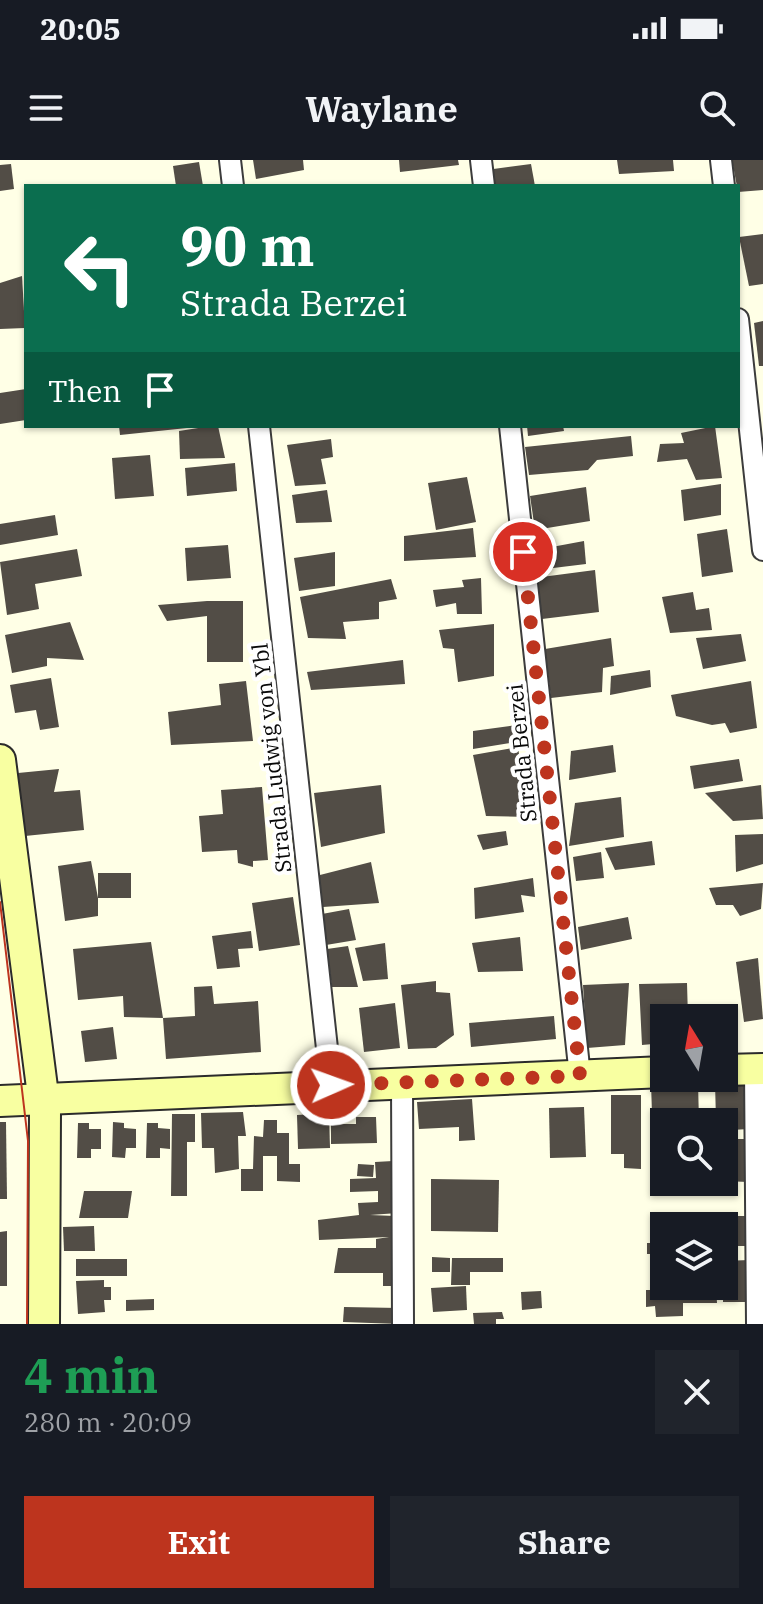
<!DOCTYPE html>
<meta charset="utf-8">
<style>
body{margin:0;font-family:"IBM Plex Serif",serif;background:#20242c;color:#f1f3f6;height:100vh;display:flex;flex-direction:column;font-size:30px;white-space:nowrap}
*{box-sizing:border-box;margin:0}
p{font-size:26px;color:#9ea1a6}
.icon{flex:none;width:44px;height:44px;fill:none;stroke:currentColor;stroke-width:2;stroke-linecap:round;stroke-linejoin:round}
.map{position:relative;height:1164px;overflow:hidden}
.panel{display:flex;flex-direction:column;background:#171b24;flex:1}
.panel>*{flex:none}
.top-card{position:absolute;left:24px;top:24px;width:716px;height:244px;border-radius:0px;box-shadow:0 2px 6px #0004;background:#0b6e4f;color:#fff;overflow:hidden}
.needle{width:52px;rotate:349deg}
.fabs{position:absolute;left:650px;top:844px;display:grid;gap:16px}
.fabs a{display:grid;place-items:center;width:88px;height:88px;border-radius:0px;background:#171b24;box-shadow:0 2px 6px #0004;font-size:40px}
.pin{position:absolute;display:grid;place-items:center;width:68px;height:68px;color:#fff;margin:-34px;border:4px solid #fff;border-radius:50%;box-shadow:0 2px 8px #0007}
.me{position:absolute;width:88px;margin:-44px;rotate:88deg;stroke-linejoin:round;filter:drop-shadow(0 0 6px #0008)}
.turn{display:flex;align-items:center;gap:28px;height:168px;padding:0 24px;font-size:36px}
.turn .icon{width:104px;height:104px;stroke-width:2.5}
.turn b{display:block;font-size:56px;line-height:68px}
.then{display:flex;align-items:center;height:76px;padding:0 24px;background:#0003;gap:16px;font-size:30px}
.round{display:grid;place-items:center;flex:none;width:84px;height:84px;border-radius:0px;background:#20242c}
.headline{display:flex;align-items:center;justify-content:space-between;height:136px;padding:0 24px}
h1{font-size:48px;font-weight:700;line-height:60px;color:#1e9e55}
.button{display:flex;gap:16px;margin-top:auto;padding:16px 24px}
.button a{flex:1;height:92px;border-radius:0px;background:#bd341e;color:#fff;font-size:32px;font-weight:700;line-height:92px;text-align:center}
.button a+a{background:#20242c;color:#f1f3f6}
.status{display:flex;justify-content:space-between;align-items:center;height:56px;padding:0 40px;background:#171b24;direction:ltr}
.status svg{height:22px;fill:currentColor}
header{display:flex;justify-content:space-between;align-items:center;height:104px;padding:0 24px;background:#171b24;font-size:36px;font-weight:700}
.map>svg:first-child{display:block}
</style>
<div class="status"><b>20:05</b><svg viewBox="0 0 49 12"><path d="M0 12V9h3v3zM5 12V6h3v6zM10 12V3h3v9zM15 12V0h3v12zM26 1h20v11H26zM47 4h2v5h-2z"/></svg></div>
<header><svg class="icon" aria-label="menu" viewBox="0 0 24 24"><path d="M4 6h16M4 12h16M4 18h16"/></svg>Waylane<svg class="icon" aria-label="search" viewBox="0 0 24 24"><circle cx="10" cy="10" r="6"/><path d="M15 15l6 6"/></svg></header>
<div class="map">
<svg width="763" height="1164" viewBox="0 0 763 1164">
<rect width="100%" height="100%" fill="#ffffe6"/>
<g fill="#524d46">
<polygon points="253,0 303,0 304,10 256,19"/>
<polygon points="399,0 458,0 459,5 400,12"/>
<polygon points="617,0 673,0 674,11 619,14"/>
<polygon points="732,0 763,0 763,30 738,32"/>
<polygon points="199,2 203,26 176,26 173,6"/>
<polygon points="11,4 14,29 0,31 0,5"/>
<polygon points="531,4 535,26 491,26 486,10"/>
<polygon points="763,74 763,124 749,126 739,77"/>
<polygon points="22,116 25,168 0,169 0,123"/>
<polygon points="763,161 763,206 759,206 754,163"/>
<polygon points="26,229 26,260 0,264 0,233"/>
<polygon points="119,266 187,266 187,268 120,275"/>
<polygon points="211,266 218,266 225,298 180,299 179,271"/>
<polygon points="527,266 563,266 564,271 528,276"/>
<polygon points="715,266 722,318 696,320 687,299 657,302 660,284 684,283 681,273"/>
<polygon points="631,276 633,296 597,300 588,310 529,315 525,287"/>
<polygon points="331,279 333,297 321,299 326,324 295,326 287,285"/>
<polygon points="150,295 154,336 115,339 112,298"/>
<polygon points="235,303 237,331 187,336 185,308"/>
<polygon points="467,317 476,362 436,370 428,323"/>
<polygon points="721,324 721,355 684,361 681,330"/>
<polygon points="586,327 590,361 535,370 530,336"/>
<polygon points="327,330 332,362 296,363 292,335"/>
<polygon points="55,355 58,375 0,385 0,364"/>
<polygon points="473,368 476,397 404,401 404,376"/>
<polygon points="727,369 733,412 702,417 697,374"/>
<polygon points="584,381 586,404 545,409 541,389"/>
<polygon points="228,385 231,418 187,421 185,388"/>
<polygon points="77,389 82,416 35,424 39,449 7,455 0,402"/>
<polygon points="335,392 335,426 299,431 294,398"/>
<polygon points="595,410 599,452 542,459 534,418"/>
<polygon points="481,418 482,454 457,454 456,443 436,447 433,430 464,427 462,420"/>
<polygon points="391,419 397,439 379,442 379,459 343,462 346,479 308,478 300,437"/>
<polygon points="693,432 696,450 709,448 712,470 670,473 662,437"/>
<polygon points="207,441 243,441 243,502 207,502 207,456 167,461 158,445"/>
<polygon points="70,462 84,500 47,498 47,506 12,513 5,475"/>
<polygon points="494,464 494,516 458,522 454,489 443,488 439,470"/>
<polygon points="741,474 746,501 703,509 696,478"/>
<polygon points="611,478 614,506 603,508 602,532 551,538 545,489"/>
<polygon points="403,500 405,524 311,530 307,512"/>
<polygon points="650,510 651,527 610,535 611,516"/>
<polygon points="51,518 59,567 40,570 36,550 15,553 10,525"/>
<polygon points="246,521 253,581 171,585 168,552 221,545 219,524"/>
<polygon points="751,521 757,568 730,573 725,563 712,565 676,556 671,535"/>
<polygon points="517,565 517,582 473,589 473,571"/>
<polygon points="613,585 616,612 569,620 571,591"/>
<polygon points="518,587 528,657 486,656 473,595"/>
<polygon points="739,599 743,621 694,629 690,606"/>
<polygon points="59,609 54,632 80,630 84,670 25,676 18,613"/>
<polygon points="381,625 385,673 321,687 314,633"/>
<polygon points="761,625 763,659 733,661 705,633"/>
<polygon points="262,627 268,700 253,701 253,707 238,703 237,690 202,692 199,656 223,654 221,630"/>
<polygon points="621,637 624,677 569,686 575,643"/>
<polygon points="506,671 508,685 483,690 477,675"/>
<polygon points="763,674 763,704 736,712 735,675"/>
<polygon points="652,681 655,705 615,710 605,688"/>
<polygon points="601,692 604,718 576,721 573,697"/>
<polygon points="91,701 98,738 98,713 131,713 131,738 98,738 98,756 65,761 58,706"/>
<polygon points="371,702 379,743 323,747 316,716"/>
<polygon points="533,718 535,737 521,735 524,752 475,759 474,728"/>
<polygon points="763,723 761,749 740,756 733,745 716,745 709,728"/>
<polygon points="293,737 300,785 259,791 252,743"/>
<polygon points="349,749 356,780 326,785 322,754"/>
<polygon points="628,757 632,779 581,790 578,767"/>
<polygon points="251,771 253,788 238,789 240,807 217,809 212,776"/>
<polygon points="520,777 523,811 478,812 472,783"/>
<polygon points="151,782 163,858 124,857 123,836 78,840 73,789"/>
<polygon points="385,783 388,819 363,821 355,788"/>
<polygon points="348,786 358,827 332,827 327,789"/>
<polygon points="758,798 763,859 744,862 736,802"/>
<polygon points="436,821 436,832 450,833 454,875 436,888 408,889 401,825"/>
<polygon points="629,823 625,885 587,888 583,825"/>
<polygon points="687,823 688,858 664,858 664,883 642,885 639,824"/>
<polygon points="212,826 214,844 258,841 261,892 166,899 163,858 195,856 194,827"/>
<polygon points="395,843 400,888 364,892 359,848"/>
<polygon points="554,856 556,879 471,887 469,863"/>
<polygon points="113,867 117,899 85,902 81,871"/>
<polygon points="698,922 699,962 681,962 681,953 652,954 651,923"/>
<polygon points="715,923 750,923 749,969 731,970 731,960 716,960"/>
<polygon points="611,935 641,935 641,1009 624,1008 624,994 611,994"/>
<polygon points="472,939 475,980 459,981 459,967 419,969 417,942"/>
<polygon points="584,947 586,997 550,998 549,948"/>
<polygon points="331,948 340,948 340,964 356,964 356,957 376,957 377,983 331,984"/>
<polygon points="243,952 246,976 238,976 239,1009 215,1013 214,988 202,988 201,953"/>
<polygon points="329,953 330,988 298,989 297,955"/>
<polygon points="172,954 195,954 195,982 187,982 187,1036 171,1036"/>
<polygon points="264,960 277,960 277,973 289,973 289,1004 300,1004 300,1022 277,1021 277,996 263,996 263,1031 241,1031 241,1009 253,1009 254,976 263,977"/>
<polygon points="0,962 6,962 7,1039 0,1039"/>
<polygon points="113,962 124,963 124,968 136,969 136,988 126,988 125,998 112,997"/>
<polygon points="78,963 89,963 89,969 101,969 101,989 91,989 91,998 77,998"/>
<polygon points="147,963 158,963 158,968 170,969 170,989 160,988 160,998 146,998"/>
<polygon points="724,979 749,979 748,1022 724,1021"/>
<polygon points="393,1001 398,1053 370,1055 395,1056 402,1126 383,1126 383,1113 334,1113 338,1088 376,1088 376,1079 389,1077 319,1080 318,1060 359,1055 358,1043 378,1042 378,1031 350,1032 350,1019 376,1018 375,1002"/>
<polygon points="358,1004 374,1005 373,1017 357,1016"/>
<polygon points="431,1019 499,1020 498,1072 431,1071"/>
<polygon points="84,1031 132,1031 128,1058 79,1058"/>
<polygon points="676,1056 748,1056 749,1086 729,1086 724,1066 676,1066"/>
<polygon points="94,1066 95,1091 64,1091 63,1067"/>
<polygon points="7,1071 7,1126 0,1126 0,1072"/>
<rect x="647" y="1083" width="17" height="11"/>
<polygon points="432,1097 450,1098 450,1112 432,1112"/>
<polygon points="452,1098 503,1098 503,1112 470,1112 470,1125 451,1125"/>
<rect x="76" y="1099" width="51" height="17"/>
<polygon points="749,1100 749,1142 723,1142 724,1101"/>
<polygon points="652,1119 664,1119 664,1126 716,1126 717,1143 683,1143 683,1156 656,1157 655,1146 646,1147 646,1130 652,1130"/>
<polygon points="104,1120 104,1127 111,1127 111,1140 104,1140 105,1152 78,1154 76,1121"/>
<polygon points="466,1126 467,1150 433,1152 431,1128"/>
<polygon points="541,1131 542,1148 522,1150 521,1132"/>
<polygon points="154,1139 154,1150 126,1151 126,1140"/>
<polygon points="344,1147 399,1148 399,1164 343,1162"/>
<polygon points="502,1152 504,1159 496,1159 496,1164 474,1164 473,1153"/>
</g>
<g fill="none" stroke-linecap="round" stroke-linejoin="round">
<defs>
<g id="street">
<polyline points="230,0 233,26"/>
<polyline points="481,0 484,26"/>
<polyline points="721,0 724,26"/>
<polyline points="738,159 763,390"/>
<polyline points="259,266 331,925"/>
<polyline points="510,266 580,916"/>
<polyline points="755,909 757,1164"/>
<polyline points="402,922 403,1164"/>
</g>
<g id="secondary">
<polyline points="0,600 45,951 44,1164"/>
<polyline points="724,910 763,909"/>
<polyline points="0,941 664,912"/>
</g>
</defs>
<use href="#street" stroke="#3c3c3c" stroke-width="24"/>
<use href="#secondary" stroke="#2b2b2b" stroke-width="34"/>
<polyline stroke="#2b2b2b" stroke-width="3" stroke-dasharray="8 4" stroke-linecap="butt" points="683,924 704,923"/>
<use href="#street" stroke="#fff" stroke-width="20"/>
<use href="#secondary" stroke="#f8ffa1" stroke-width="30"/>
<polyline stroke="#bd341e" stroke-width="2" points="0,742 28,981 27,1164"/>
</g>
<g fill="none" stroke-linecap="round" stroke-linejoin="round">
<polyline stroke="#bd341e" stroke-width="14" stroke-dasharray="0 25.2" points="331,925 580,916 523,392"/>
</g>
<g text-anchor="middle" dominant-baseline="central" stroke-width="8" stroke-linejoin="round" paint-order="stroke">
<g font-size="22" fill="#090909" stroke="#fff">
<text transform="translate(521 593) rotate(-96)">Strada Berzei</text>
<text transform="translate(271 598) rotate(-96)">Strada Ludwig von Ybl</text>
</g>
</g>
</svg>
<div class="fabs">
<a><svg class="needle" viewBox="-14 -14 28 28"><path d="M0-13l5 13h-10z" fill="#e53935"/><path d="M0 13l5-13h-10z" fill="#9ea1a6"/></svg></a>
<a><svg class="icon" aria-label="search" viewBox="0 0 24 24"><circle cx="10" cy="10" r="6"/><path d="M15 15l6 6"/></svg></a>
<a><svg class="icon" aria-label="layers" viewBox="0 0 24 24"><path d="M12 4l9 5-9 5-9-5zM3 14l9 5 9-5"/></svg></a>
</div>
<div class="pin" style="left:523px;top:392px;background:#d93025"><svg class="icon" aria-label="arrive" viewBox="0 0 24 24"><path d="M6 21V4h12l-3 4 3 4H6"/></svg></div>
<svg class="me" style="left:331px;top:925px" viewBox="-20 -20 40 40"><circle r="17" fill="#bd341e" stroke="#fff" stroke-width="3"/><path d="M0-11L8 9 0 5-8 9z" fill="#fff"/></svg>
<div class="top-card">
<div class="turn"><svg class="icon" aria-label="left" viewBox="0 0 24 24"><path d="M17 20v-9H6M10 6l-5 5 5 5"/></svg><div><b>90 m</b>Strada Berzei</div></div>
<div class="then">Then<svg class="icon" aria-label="arrive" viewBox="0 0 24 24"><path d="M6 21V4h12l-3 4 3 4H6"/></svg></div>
</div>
</div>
<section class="panel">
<div class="headline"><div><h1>4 min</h1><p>280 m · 20:09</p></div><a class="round"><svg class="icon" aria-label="close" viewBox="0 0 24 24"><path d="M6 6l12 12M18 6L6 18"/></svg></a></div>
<div class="button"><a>Exit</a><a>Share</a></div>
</section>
